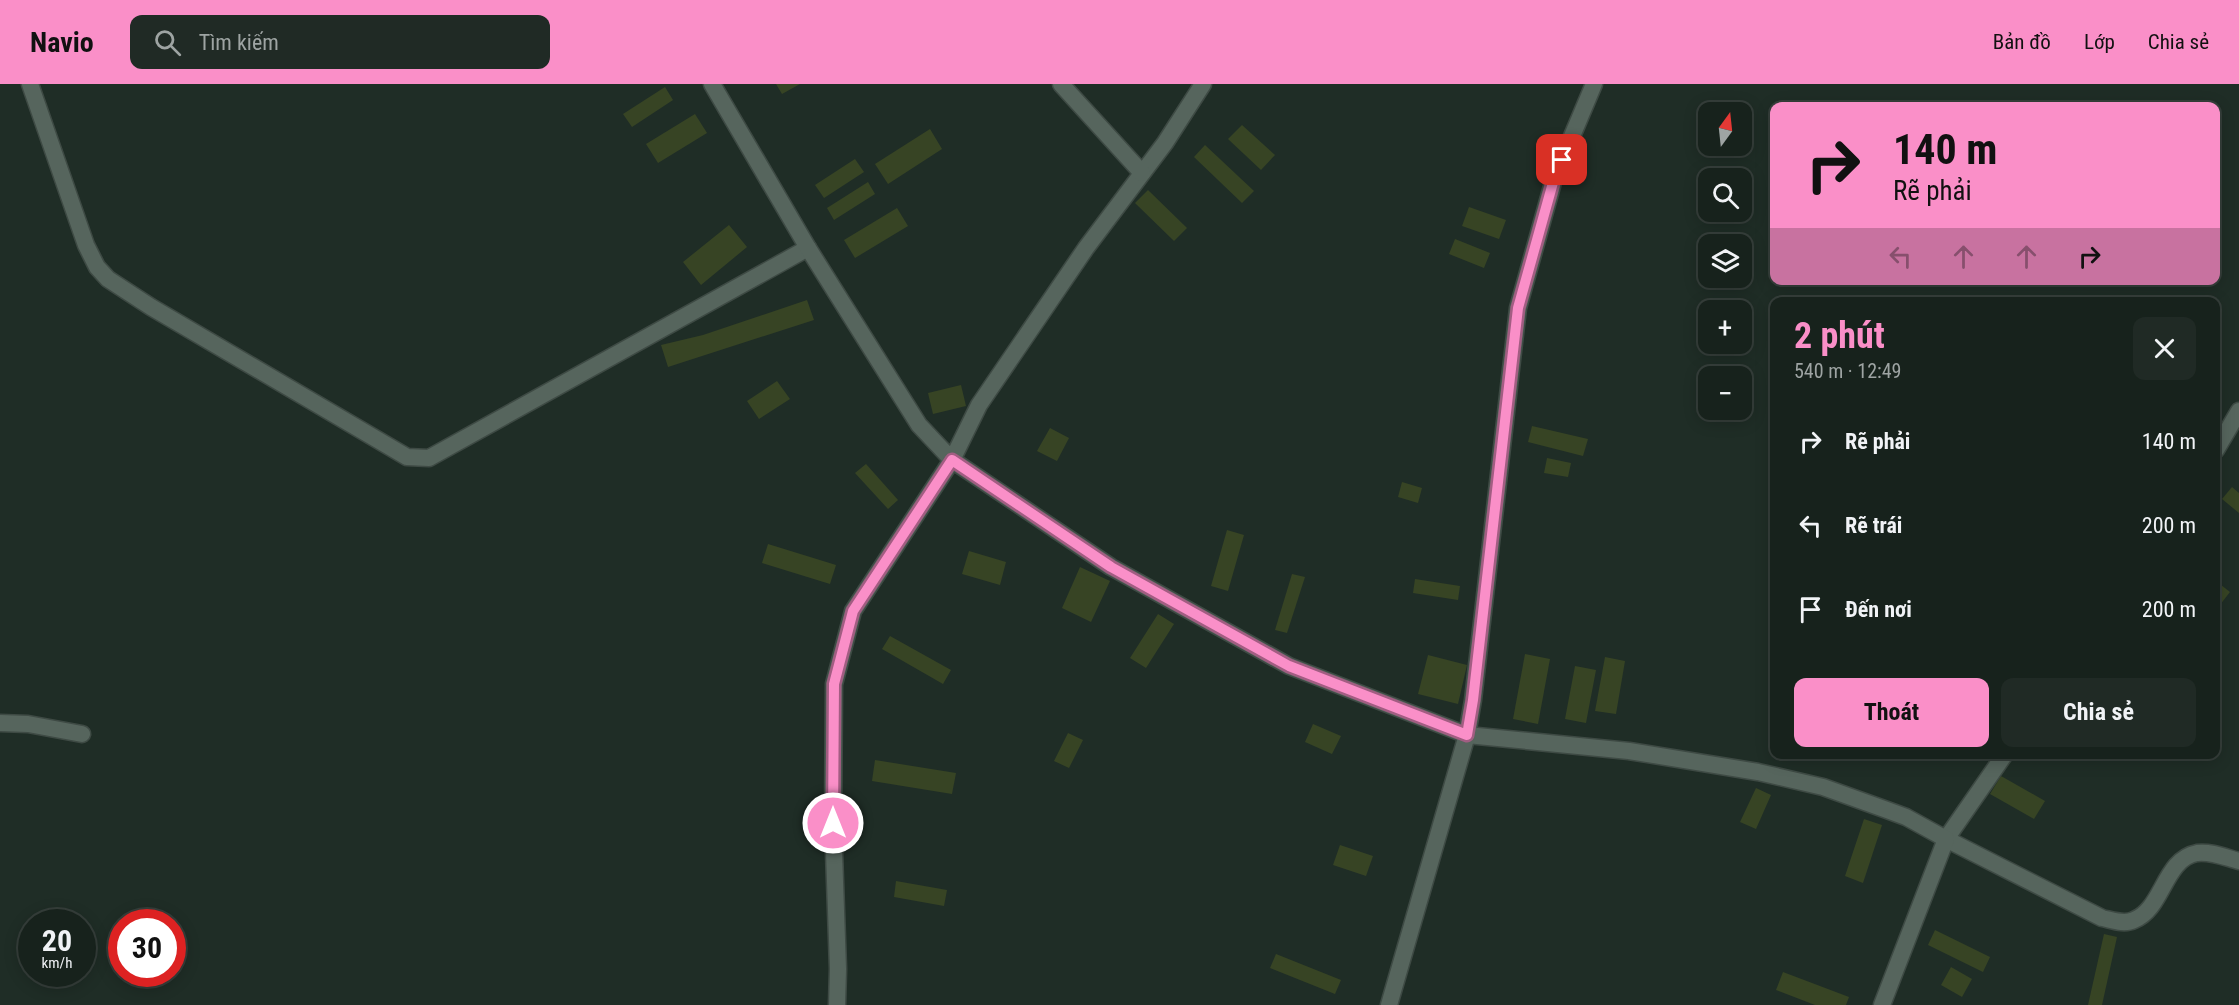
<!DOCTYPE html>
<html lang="vi">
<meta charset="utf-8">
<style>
body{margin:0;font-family:"Roboto Condensed",sans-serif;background:#202a25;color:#f1f3f6;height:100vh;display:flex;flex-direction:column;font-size:22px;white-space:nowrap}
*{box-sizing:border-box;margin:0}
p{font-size:20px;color:#9ea4a3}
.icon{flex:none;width:33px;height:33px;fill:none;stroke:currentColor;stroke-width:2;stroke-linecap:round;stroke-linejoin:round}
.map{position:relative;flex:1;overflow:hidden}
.panel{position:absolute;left:1770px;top:213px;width:450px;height:462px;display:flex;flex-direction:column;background:#17221c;border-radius:12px;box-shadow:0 3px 15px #0003,0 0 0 2px #363f3b}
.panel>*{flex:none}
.top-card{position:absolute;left:1770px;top:18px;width:450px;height:183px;border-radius:12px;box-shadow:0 3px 15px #0003,0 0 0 2px #363f3b;background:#fa8fc8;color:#111;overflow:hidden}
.needle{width:39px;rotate:15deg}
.tools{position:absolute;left:1698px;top:18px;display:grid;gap:12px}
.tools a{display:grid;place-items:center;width:54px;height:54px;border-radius:12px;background:#17221c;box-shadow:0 3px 15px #0003,0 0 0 2px #363f3b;font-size:30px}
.speed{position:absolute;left:18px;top:825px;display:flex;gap:12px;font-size:30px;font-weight:700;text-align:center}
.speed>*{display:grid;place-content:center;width:78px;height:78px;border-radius:50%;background:#17221c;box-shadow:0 3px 15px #0003,0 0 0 2px #363f3b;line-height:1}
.speed small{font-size:15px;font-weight:400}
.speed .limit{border:9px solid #d22;background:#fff;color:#111}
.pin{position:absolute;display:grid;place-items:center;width:51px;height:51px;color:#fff;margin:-26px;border-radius:12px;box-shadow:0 3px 9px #0006}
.me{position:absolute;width:66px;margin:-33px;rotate:0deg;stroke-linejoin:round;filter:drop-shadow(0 0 4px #0008)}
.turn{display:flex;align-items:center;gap:21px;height:126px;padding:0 24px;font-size:27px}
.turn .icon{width:78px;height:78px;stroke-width:2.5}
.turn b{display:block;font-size:42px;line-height:51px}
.lanes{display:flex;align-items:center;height:57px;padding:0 24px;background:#0003;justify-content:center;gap:30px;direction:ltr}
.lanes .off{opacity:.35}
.round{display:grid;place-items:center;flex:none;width:63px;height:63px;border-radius:12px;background:#202a25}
.headline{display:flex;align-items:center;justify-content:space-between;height:102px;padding:0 24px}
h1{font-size:36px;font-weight:700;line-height:45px;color:#fa8fc8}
.primary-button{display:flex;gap:12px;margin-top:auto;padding:12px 24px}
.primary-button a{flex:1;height:69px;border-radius:12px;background:#fa8fc8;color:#111;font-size:24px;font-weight:700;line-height:69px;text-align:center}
.primary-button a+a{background:#202a25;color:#f1f3f6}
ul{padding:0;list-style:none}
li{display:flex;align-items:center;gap:18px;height:84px;padding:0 24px}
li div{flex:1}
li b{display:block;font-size:22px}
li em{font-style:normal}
header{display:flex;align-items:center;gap:36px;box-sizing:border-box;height:84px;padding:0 30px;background:#fa8fc8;color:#111}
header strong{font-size:28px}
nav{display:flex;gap:33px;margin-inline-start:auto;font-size:21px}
.search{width:420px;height:54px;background:#202a25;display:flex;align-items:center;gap:15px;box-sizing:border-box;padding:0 21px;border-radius:12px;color:#9ea4a3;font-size:22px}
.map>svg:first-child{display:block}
</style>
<header>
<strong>Navio</strong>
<div class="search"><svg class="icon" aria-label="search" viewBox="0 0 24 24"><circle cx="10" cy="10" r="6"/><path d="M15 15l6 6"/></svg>Tìm kiếm</div>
<nav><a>Bản đồ</a><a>Lớp</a><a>Chia sẻ</a></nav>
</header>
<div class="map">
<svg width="2239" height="921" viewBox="0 0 2239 921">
<rect width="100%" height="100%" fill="#1f2d26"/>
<g fill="#374424">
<polygon points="776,0 800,0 782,10"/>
<polygon points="665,3 673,16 632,43 623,30"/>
<polygon points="695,30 707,49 658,79 646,60"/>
<polygon points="1242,41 1275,71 1261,86 1228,55"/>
<polygon points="930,45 942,65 888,100 875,80"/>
<polygon points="1205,61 1254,107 1242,119 1194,73"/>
<polygon points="855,75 864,88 824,114 815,101"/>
<polygon points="868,98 875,110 834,136 827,124"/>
<polygon points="1148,106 1187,144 1174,157 1135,119"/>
<polygon points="1469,123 1506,136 1499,155 1462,142"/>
<polygon points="897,124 908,142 855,174 844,156"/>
<polygon points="729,141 747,163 701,201 683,178"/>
<polygon points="1455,155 1490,169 1484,184 1449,170"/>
<polygon points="807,216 814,236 668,283 661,261 703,251"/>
<polygon points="777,297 790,315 759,335 747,317"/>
<polygon points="961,301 966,322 933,330 928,309"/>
<polygon points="1532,342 1588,355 1583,372 1528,358"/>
<polygon points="1050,344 1069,354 1057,377 1037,367"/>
<polygon points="1547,374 1571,379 1568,393 1544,389"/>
<polygon points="866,380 898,416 888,425 855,389"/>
<polygon points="1402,398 1422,404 1418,419 1398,413"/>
<polygon points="2232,403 2239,409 2239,429 2222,415"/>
<polygon points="1227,446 1244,451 1228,507 1211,502"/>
<polygon points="768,460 836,481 830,500 762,479"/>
<polygon points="969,467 1006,478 1000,501 962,490"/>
<polygon points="1080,483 1110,497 1091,538 1062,524"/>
<polygon points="1292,490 1305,493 1287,549 1275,546"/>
<polygon points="1415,495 1460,502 1458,516 1413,509"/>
<polygon points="2216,497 2230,508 2216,526"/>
<polygon points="1158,530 1174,540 1146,584 1130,574"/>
<polygon points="890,552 951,586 943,600 882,565"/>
<polygon points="1525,570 1550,575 1538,640 1513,635"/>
<polygon points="1428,571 1467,581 1458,620 1418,610"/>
<polygon points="1605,573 1625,577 1616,630 1595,627"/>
<polygon points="1575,582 1596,586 1586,639 1565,635"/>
<polygon points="1313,640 1341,652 1332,670 1305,658"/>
<polygon points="1068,649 1083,656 1069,684 1054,677"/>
<polygon points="875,676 956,689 952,710 872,697"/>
<polygon points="2001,692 2045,717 2034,735 1990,710"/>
<polygon points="1756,704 1771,711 1756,745 1740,738"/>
<polygon points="1864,735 1882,741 1863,799 1845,792"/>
<polygon points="1340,761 1373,772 1366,792 1333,781"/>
<polygon points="896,797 947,806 944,822 894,813"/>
<polygon points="1935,846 1990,873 1983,888 1928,861"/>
<polygon points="2104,850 2117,853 2102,921 2088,921"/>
<polygon points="1276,870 1341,896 1335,910 1270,884"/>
<polygon points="1951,883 1972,895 1962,913 1941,901"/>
<polygon points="1783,888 1849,913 1846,921 1815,921 1776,906"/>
</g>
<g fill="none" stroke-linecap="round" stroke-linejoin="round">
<defs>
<g id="minor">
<polyline points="30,0 86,161 97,183 108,195 151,223 407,373 429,374 808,164"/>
<polyline points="712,0 808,164 919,341 952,376 979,321 1086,164 1165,59 1203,0"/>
<polyline points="1061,0 1142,89"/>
<polyline points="2216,366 2239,327"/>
<polyline points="0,639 28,640 82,650"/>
<path d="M2005,670L1946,755L2102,834C2112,836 2124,841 2134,836C2163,825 2164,775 2197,769C2211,767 2227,774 2239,777"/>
<polyline points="837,921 838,885 833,739 834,600 853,527 952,376 1111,483 1289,582 1467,651 1629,667 1758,688 1823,703 1887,726 1906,733 1946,755 1882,921"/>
<polyline points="1389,921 1467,651 1473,616 1518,224 1554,95 1594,0"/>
</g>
</defs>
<use href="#minor" stroke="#3e4a44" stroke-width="19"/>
<use href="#minor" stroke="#56655d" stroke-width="16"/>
</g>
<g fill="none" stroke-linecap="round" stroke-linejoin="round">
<defs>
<polyline id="route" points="833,739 834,600 853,527 952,376 1111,483 1289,582 1467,651 1473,616 1518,224 1554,95 1562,76"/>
</defs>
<use href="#route" stroke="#a25d82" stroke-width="15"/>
<use href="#route" stroke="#fa8fc8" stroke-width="10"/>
</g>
</svg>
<div class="tools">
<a><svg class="needle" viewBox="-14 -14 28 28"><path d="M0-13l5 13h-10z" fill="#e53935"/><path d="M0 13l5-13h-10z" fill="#9ea4a3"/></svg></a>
<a><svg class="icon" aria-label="search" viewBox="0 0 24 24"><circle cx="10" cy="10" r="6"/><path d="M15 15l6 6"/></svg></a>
<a><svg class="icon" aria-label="layers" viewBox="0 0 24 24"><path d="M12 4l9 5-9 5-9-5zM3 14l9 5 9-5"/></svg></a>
<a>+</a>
<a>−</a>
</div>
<div class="speed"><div>20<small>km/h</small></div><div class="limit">30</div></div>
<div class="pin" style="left:1562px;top:76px;background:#d93025"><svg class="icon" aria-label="arrive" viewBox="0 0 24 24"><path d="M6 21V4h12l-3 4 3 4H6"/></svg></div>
<svg class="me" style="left:833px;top:739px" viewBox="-20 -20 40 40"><circle r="17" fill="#fa8fc8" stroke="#fff" stroke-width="3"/><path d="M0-11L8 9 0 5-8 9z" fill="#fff"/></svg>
<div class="top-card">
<div class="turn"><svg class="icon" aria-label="right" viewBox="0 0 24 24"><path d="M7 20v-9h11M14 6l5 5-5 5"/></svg><div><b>140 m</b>Rẽ phải</div></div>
<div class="lanes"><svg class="icon off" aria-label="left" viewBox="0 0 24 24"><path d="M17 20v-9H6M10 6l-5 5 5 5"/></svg><svg class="icon off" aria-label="ahead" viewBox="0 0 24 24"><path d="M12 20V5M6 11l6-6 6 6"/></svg><svg class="icon off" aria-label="ahead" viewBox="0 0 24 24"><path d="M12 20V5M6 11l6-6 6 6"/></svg><svg class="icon" aria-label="right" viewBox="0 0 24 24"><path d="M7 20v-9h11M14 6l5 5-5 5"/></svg></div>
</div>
<section class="panel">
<div class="headline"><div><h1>2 phút</h1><p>540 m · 12:49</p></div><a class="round"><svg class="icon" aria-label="close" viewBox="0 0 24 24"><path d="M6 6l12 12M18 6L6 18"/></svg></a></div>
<ul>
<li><svg class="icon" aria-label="right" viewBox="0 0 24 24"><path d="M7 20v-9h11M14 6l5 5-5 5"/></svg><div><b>Rẽ phải</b></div><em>140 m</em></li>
<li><svg class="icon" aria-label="left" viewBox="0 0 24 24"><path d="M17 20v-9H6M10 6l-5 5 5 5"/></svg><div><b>Rẽ trái</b></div><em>200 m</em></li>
<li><svg class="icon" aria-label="arrive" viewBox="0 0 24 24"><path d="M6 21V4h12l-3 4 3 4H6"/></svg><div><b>Đến nơi</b></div><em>200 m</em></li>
</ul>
<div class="primary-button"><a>Thoát</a><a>Chia sẻ</a></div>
</section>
</div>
